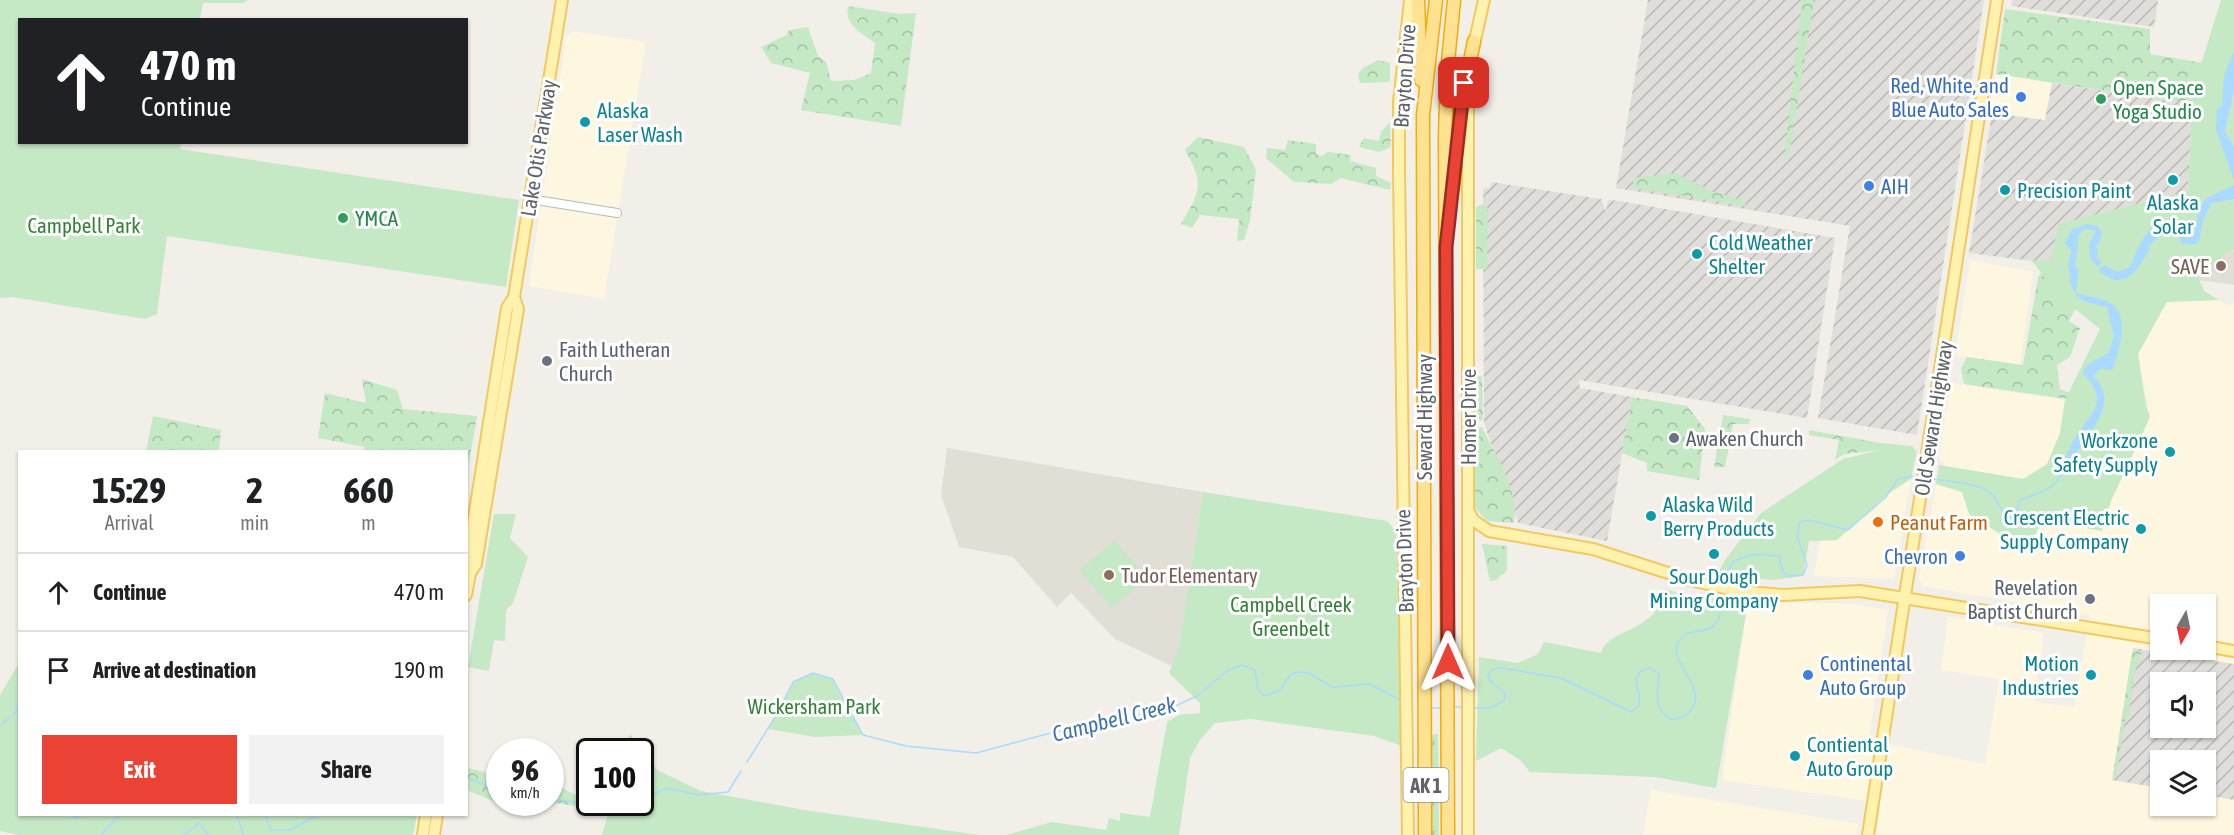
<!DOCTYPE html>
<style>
body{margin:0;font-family:"Asap Condensed",sans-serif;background:#f2f2f2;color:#202124;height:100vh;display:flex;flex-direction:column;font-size:22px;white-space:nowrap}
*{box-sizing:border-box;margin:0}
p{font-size:20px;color:#757577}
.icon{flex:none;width:33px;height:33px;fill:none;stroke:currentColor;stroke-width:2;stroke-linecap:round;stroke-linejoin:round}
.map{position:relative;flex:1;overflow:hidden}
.details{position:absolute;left:18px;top:450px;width:450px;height:366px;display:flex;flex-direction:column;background:#fff;border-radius:0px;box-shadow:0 2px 4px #0004}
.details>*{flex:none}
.guide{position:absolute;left:18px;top:18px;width:450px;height:126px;border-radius:0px;box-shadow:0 2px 4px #0004;background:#202124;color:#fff;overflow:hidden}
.needle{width:39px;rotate:189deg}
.controls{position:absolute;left:2150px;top:594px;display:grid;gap:12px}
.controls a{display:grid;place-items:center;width:66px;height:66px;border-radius:0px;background:#fff;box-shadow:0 2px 4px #0004;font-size:30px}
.speed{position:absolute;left:486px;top:738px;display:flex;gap:12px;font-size:30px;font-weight:700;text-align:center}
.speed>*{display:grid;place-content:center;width:78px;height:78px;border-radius:50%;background:#fff;box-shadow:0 2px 4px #0004;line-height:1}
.speed small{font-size:15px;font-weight:400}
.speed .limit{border:3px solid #111;border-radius:9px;background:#fff;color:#111}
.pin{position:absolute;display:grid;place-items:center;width:51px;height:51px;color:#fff;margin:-26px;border-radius:12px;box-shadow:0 3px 9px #0006}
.me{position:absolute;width:66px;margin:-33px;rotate:0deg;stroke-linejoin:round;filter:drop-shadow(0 0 4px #0008)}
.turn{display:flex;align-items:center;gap:21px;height:126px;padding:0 24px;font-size:27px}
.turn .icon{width:78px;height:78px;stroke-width:2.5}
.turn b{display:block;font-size:42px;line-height:51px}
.eta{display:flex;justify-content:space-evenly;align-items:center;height:102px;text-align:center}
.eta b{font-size:36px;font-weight:700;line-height:42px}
.primary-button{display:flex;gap:12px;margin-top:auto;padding:12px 24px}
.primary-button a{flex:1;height:69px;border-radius:0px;background:#ea4335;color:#fff;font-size:24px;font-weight:700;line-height:69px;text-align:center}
.primary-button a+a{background:#f2f2f2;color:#202124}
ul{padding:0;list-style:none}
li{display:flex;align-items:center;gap:18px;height:78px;padding:0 24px;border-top:2px solid #e0e0e0}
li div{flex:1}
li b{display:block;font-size:22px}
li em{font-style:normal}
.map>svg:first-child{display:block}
</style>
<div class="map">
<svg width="2234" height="835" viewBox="0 0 2234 835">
<defs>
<pattern id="industrial-furrows" width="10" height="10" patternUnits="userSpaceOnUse" patternTransform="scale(1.5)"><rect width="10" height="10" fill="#e0deda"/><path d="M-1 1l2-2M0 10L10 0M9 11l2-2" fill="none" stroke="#b9b8b5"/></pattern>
<pattern id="grass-tufts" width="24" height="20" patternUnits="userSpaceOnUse" patternTransform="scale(1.5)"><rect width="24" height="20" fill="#c5e8c5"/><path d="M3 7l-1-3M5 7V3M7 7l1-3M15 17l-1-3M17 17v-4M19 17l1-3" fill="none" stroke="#a3c0a4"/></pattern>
<pattern id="forest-crowns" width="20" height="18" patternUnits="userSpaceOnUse" patternTransform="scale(1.5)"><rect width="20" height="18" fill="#c5e8c5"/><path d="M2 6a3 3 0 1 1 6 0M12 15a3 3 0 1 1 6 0" fill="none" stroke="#a3c0a4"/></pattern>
</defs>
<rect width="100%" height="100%" fill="#f1efe8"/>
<g fill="#fef7e0" fill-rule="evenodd">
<polygon points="572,31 646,42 604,299 529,286 566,38"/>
<polygon points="1996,74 2052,83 2045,121 1990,112"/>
<polygon points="1970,260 2033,272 2020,365 1955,355"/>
<path d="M2219,300L2229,306L2234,303V835H1877L1881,803L1722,780L1748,602L1853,604L1888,610L1869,740L1985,764L1999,679L1941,670L1948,617L2044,633L2034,702L2074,707L2090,615L1923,586L1919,578L1936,484L2043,520L2102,531L2111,501L2150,417L2138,354L2167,302ZM2160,604H2205V650H2160ZM2160,682H2205V728H2160ZM2160,760H2205V806H2160Z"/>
<polygon points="1951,383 2065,400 2060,433 2047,464 2023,479 1946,466 1939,457"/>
<polygon points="1911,479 1894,579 1814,576 1820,541 1837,540 1888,494"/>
<polygon points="1651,790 1858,824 1856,835 1643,835"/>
</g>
<g fill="url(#industrial-furrows)" fill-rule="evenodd">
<polygon points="1648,0 1984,0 1917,435 1818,418 1850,226 1616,188"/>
<polygon points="2012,0 2158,0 2154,27 2011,6"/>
<polygon points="2052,83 2192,104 2188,191 2060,224 2051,260 2032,261 1969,253 1992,113 2045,120"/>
<polygon points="1491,182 1601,199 1606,211 1608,200 1619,201 1835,238 1807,418 1579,380 1580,388 1632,397 1607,541 1518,523 1484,423 1483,189 1490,188"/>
<path d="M2133,648L2234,664V800L2205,795V760H2160V788L2112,780ZM2160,682H2205V728H2160Z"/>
</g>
<g fill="#e1ded6">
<polygon points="2234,249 2234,285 2199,280 2197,274"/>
<polygon points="947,448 1203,492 1179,646 1172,666 1115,639 1071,593 1057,607 1013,557 959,547 941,495"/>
</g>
<polygon fill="url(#grass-tufts)" points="1438,734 1439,835 1432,835 1432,735"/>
<g fill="url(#forest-crowns)">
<polygon points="1802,0 1814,0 1790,149 1784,161"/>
<path d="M848,6L899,14L916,13L901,126L801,110L810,73L771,63L761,47L787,35L789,30L808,27L818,56L826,62L831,81L854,80L871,73L875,43C862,33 844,26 848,6Z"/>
<polygon points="2005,9 2150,29 2150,54 2203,63 2192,104 1996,74"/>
<polygon points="1378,60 1390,63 1390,82 1360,83 1358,74 1363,68"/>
<polygon points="1390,122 1391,147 1379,152 1359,147 1364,138 1379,141 1381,132"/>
<path d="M1198,137L1244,147L1256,170L1250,220L1244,240L1237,241L1239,219L1200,215L1192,228L1181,224C1200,192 1205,184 1185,150Z"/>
<polygon points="1288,140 1316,144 1316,154 1321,156 1328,152 1351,155 1350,161 1376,168 1376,176 1391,183 1390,190 1340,178 1332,184 1294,182 1266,158 1267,148 1285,150"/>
<polygon points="1676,173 1711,191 1745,201 1746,206 1633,188 1633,178"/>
<polygon points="1483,204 1488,208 1487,269 1476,269 1476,207"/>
<polygon points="2054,255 2080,301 2069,321 2080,328 2070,357 2057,365 2060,389 2076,396 2062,434 2067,399 1964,384 1961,369 1967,357 2023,365 2038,277"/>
<polygon points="1477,376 1482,376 1483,419 1480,421 1476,411"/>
<polygon points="362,379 397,390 403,409 477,416 468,468 466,452 364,451 365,447 318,438 325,393 366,403"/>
<polygon points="1632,397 1687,406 1705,429 1699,480 1647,471 1647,463 1622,453"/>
<polygon points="1723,415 1750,419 1749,424 1733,424 1725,467 1714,467"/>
<polygon points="153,416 221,430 219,451 146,451"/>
<path d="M1482,427C1495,455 1520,492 1514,523L1487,521L1475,508V428Z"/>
<polygon points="1809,430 1881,443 1881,450 1844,454 1835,460 1839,440 1809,435"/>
<polygon points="1482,544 1507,546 1507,570 1496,580 1490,581"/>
<path d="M2136,650L2142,652C2135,667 2129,698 2130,714L2125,720L2116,779H2113L2132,652Z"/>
<polygon points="467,768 485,772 491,783 499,785 500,802 512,803 509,808 467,790"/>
<path d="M562,788L582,798L589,797L590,802L611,803L607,816L580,807L557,803C543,812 532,810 518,803L550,802L551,791Z"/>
</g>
<g fill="#c5e8c5">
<polygon points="0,0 248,0 243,3 203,3 200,19 20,20 20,142 181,143 180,149 519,200 506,287 167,236 157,314 145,319 13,297 0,298"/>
<polygon points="2221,0 2234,0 2234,249 2197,274 2204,291 2219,300 2167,302 2138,354 2146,406 2150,417 2111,501 2102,531 2043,520 2030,545 2014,543 1969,514 1962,492 1936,484 1939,465 2023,479 2047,464 2060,433 2065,400 2100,329 2060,297 2032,261 2051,259 2059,224 2188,191 2192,104 2202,61"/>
<polygon points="1881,443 1912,446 1917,451 1911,479 1888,494 1837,540 1809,541 1803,576 1772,580 1718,573 1725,560 1761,513 1843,459 1880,450"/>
<polygon points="1203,492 1387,521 1396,531 1402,746 1374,736 1251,719 1215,723 1200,740 1190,758 1179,835 1006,835 1052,822 1106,830 1109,818 1120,821 1120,813 1150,817 1167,722 1179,715 1200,713 1200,703 1169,673 1179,646"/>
<polygon points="494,514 516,514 510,538 528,557 513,603 506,610 505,641 494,640 489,671 468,667"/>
<polygon points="1115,540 1146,578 1112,608 1079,570"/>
<path d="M1666,589L1694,599L1704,608L1713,595L1748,602L1716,788L1655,777L1530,772L1520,760L1501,748L1476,761L1479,657L1518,663L1538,654L1544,642L1601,653C1610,626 1654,636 1666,589Z"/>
<polygon points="19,663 20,814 417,815 413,835 19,835 0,831 0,695"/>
<polygon points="813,673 833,679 863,735 815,737 768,729 793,682"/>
<polygon points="630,734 657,770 701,791 804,810 980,835 602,835 611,803 640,802 640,752 623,751"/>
</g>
<g fill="#aadaff">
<polygon points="2234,51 2234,90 2225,131 2234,147 2234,180 2216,130 2217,109 2222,106 2224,76"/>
<path d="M2234,185V199L2212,203L2203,220L2199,242L2192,245L2181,243L2178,235L2163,234L2149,245L2150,249C2138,270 2123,294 2098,270L2105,265L2117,272L2130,267L2140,243L2151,228L2174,223L2183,234L2194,236L2200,206L2207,198Z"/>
<path d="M2087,224L2097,226L2102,232L2099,244L2095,246L2098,248L2097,258L2102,262L2098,267L2090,259L2089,244L2096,231L2085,229L2079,234L2075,267L2079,269L2076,293C2087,297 2099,297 2109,302C2132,316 2118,350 2113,370L2100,369L2093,376C2127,406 2075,442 2067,472H2059C2064,461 2069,448 2075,438C2091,413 2111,401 2083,374C2085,360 2099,361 2109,352L2114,336L2107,307C2088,303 2072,301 2070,278C2068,265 2066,265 2072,252L2065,243L2072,229Z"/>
</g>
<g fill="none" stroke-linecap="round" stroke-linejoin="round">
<g stroke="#aadaff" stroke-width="1.5">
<path d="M1928,478C1946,482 1972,482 1988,491C1999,498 2000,515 2012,518L2016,515L2020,500C2037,492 2053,493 2062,472"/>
<polyline points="1721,581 1733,562 1753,554 1779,556 1783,572 1787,576 1803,575 1807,565 1797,536 1800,522 1809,520 1848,530 1885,498 1898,479 1917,476"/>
<polyline points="1454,707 1464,707"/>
<polyline points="1430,708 1443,708"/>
<path d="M1472,708H1490L1504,701L1505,693L1490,681L1488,676L1493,669L1502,668L1561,678L1631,712C1647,704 1636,691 1636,678L1641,671L1650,668L1659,674C1658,692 1652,708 1671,719C1678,720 1683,717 1688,713C1711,696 1675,666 1676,649C1676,643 1681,638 1686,634C1692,631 1699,632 1705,630C1724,625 1720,607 1720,592"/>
<polyline points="0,726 17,711 20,696"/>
<path d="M747,762L777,714L793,682L813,673L833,679L863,735L906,746L976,753L1047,734L1171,708L1197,696L1227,671L1242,665L1255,670L1258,689L1264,696L1280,690L1291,674C1312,667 1316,681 1333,687L1370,684L1402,701"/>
<polyline points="466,777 500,792"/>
<polyline points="550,799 619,807 631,802"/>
<polyline points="640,799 668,788 698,795 728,792 741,771"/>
<polyline points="67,814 76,818 84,814"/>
<polyline points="237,814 243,835"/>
<polyline points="264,814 271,830 290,830 320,814"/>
<polyline points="101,835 120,814"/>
<polyline points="184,835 199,823 208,835"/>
</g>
<defs>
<polyline id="minor" points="530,199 617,213"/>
<g id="major">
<polyline points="1473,49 1484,0"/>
<polyline points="1469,512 1473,520 1489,531 1593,549 1690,580 1739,591 1783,595 1860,591 2160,639"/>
<polyline points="470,573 476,564 518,309 514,297"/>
<polyline points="466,595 470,573 467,562 507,308 514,297 562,0"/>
<polyline points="2205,646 2234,651"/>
<polyline points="423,835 426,814"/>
<polyline points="434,835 437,814"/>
<polyline points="1408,835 1399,171 1399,102 1410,0"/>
<polyline points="1468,835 1468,91"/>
<polyline points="1868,835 1997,0"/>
</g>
<g id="highway">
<polyline points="1418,0 1421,80"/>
<polyline points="1453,186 1461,106 1474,41"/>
<polyline points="1425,835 1423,115 1436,0"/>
<polyline points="1448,835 1445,136 1447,72 1454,0"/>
</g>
</defs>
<use href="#minor" stroke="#b5b8bc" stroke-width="10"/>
<use href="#major" stroke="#f2c960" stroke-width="14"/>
<use href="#highway" stroke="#f9ab00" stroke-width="15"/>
<use href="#minor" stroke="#fff" stroke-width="8"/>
<use href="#major" stroke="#fff2af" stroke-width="10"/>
<use href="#highway" stroke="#fde293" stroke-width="12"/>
</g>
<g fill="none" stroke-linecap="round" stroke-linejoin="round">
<defs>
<polyline id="route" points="1448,662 1446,247 1464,83"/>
</defs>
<use href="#route" stroke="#982c22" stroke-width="15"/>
<use href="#route" stroke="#ea4335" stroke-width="10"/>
</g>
<g fill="#3f7fe0" stroke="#fff" stroke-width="2">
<circle cx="2021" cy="97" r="6"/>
<circle cx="1869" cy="186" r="6"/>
<circle cx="1960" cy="556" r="6"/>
<circle cx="1808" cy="675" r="6"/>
</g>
<g fill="#2e9e5b" stroke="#fff" stroke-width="2">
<circle cx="2101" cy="99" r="6"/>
<circle cx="343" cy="218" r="6"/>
</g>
<g fill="#0f9aa8" stroke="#fff" stroke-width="2">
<circle cx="585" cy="122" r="6"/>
<circle cx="2173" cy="180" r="6"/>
<circle cx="2005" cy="190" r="6"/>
<circle cx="1697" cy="254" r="6"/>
<circle cx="2170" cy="452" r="6"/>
<circle cx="1651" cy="516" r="6"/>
<circle cx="2141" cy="529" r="6"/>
<circle cx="1714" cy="554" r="6"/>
<circle cx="2091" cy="675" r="6"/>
<circle cx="1795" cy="756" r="6"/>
</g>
<g fill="#8d6e63" stroke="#fff" stroke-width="2">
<circle cx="2221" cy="266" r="6"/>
<circle cx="1109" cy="575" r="6"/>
</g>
<g fill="#6b7280" stroke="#fff" stroke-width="2">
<circle cx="547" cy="361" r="6"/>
<circle cx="1674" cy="438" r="6"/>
<circle cx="2090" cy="599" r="6"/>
</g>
<circle fill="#e8710a" stroke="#fff" stroke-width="2" cx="1878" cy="522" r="6"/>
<g text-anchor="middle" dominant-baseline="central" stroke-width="6" stroke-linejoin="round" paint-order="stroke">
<rect fill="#fff" stroke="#8f9295" stroke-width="1.5" x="1403.5" y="768" width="45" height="34" rx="4.5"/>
<g font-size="20" font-weight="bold" fill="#5f6368">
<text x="1426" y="785">AK 1</text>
</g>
<g font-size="21" fill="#5f6368" stroke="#fff">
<text transform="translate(1404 76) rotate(-86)">Brayton Drive</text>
<text transform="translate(538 148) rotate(-81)">Lake Otis Parkway</text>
<text transform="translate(1424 417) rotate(-90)">Seward Highway</text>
<text transform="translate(1468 417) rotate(-90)">Homer Drive</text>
<text transform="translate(1933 418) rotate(-81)">Old Seward Highway</text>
<text transform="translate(1404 561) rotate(-92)">Brayton Drive</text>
</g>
<g font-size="21" fill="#366cbe" stroke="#fff" text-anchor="end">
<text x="2009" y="85">Red, White, and<tspan x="2009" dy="24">Blue Auto Sales</tspan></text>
<text x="1881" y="186" text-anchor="start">AIH</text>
<text x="1948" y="556">Chevron</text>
<text x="1820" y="663" text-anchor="start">Continental<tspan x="1820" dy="24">Auto Group</tspan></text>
</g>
<g font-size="21" fill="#27864d" stroke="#fff" text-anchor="start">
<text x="2113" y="87">Open Space<tspan x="2113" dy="24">Yoga Studio</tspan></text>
<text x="355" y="218">YMCA</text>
</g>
<g font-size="21" fill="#0d838f" stroke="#fff" text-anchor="start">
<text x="597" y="110">Alaska<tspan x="597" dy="24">Laser Wash</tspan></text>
<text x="2017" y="190">Precision Paint</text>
<text x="2173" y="202" text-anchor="middle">Alaska<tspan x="2173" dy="24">Solar</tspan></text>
<text x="1709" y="242">Cold Weather<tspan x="1709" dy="24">Shelter</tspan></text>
<text x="2158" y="440" text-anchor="end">Workzone<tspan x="2158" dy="24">Safety Supply</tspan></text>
<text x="1663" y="504">Alaska Wild<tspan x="1663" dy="24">Berry Products</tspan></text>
<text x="2129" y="517" text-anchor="end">Crescent Electric<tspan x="2129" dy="24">Supply Company</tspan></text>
<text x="1714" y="576" text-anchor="middle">Sour Dough<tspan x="1714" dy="24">Mining Company</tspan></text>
<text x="2079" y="663" text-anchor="end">Motion<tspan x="2079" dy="24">Industries</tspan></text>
<text x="1807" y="744">Contiental<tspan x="1807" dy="24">Auto Group</tspan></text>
</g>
<g font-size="21" fill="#348238" stroke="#fff">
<text x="84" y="225">Campbell Park</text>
<text x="1291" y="604">Campbell Creek<tspan x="1291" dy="24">Greenbelt</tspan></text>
<text x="814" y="706">Wickersham Park</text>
</g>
<g font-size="21" fill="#785e54" stroke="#fff" text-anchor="end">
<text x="2209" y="266">SAVE</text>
<text x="1121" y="575" text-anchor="start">Tudor Elementary</text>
</g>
<g font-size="21" fill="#5b616d" stroke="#fff" text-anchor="start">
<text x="559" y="349">Faith Lutheran<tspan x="559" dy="24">Church</tspan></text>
<text x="1686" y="438">Awaken Church</text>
<text x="2078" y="587" text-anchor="end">Revelation<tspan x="2078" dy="24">Baptist Church</tspan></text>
</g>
<g font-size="21" fill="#c56008" stroke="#fff" text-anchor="start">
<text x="1890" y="522">Peanut Farm</text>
</g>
<g font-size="22" font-style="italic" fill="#4174aa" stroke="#fff">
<text transform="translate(1114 719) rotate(-14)">Campbell Creek</text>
</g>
</g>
</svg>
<div class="controls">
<a><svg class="needle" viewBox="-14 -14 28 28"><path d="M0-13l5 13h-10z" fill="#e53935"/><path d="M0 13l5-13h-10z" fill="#757577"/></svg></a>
<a><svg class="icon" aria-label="sound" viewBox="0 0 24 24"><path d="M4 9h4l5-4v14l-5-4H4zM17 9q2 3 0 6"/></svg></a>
<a><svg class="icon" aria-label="layers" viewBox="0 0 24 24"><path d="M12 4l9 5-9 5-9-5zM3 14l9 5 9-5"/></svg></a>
</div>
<div class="speed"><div>96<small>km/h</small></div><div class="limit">100</div></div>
<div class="pin" style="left:1464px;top:83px;background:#d93025"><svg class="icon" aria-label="arrive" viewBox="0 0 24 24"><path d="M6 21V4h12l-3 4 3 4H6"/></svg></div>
<svg class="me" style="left:1448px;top:662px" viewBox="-20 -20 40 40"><path d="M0-17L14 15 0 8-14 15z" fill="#ea4335" stroke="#fff" stroke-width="4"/></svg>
<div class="guide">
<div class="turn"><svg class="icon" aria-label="ahead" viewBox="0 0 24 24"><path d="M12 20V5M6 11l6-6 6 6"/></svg><div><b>470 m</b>Continue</div></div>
</div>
<section class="details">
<div class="eta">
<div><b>15:29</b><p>Arrival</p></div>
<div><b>2</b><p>min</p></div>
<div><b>660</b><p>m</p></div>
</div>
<ul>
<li><svg class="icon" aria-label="ahead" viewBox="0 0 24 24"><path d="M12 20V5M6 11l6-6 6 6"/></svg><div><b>Continue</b></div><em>470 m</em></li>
<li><svg class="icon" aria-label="arrive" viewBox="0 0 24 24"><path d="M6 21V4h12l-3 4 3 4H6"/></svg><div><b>Arrive at destination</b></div><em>190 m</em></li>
</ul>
<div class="primary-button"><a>Exit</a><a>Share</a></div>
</section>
</div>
